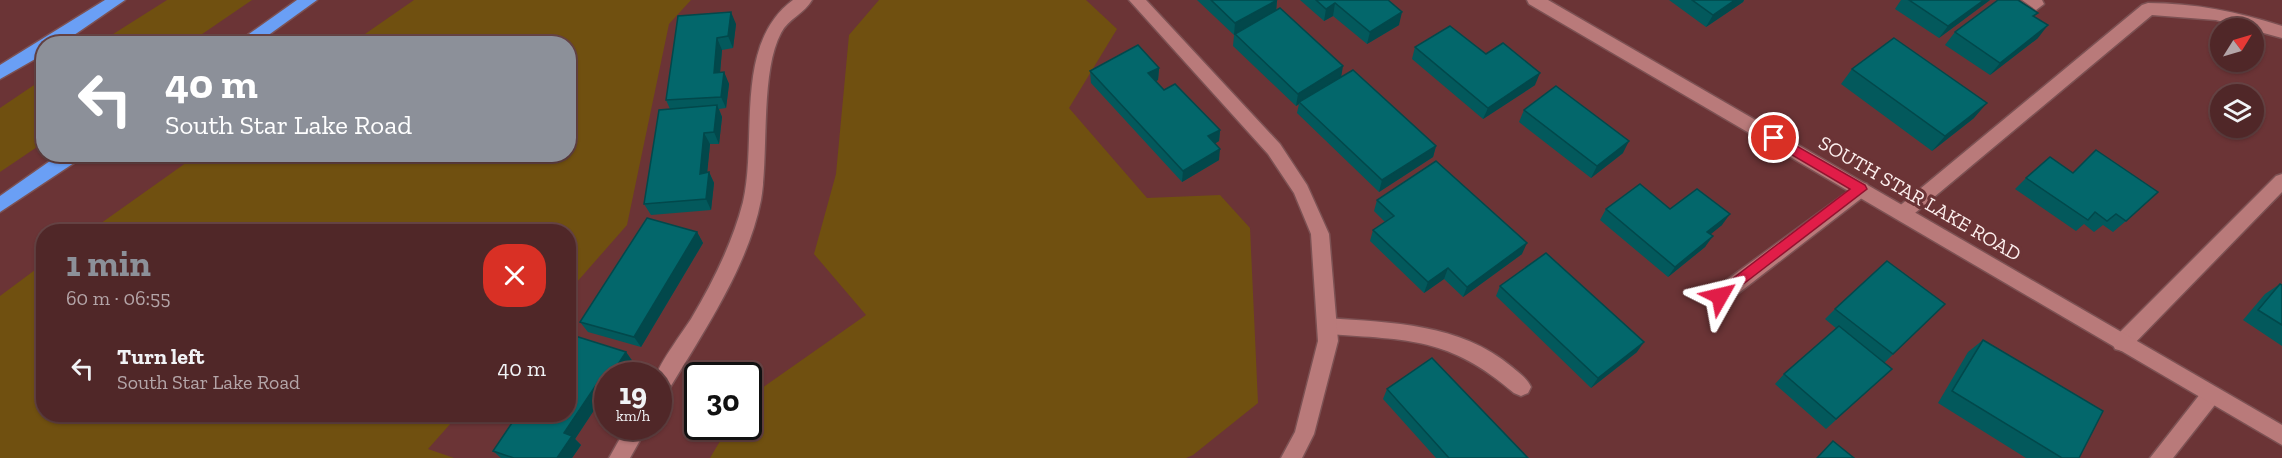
<!DOCTYPE html>
<meta charset="utf-8">
<style>
body{margin:0;font-family:"Zilla Slab",serif;background:#5a3334;color:#f1f3f6;height:100vh;display:flex;flex-direction:column;font-size:22px;white-space:nowrap}
*{box-sizing:border-box;margin:0}
p{font-size:20px;color:#b4a5a8}
.icon{flex:none;width:33px;height:33px;fill:none;stroke:currentColor;stroke-width:2;stroke-linecap:round;stroke-linejoin:round}
.map{position:relative;flex:1;overflow:hidden}
.sheet{position:absolute;left:36px;top:224px;width:540px;height:198px;display:flex;flex-direction:column;background:#502728;border-radius:24px;box-shadow:0 2px 4px #0004,0 0 0 2px #674445}
.sheet>*{flex:none}
.guide{position:absolute;left:36px;top:36px;width:540px;height:126px;border-radius:24px;box-shadow:0 2px 4px #0004,0 0 0 2px #674445;background:#8c9099;color:#fff;overflow:hidden}
.needle{width:39px;rotate:53deg}
.fabs{position:absolute;left:2210px;top:18px;display:grid;gap:12px}
.fabs a{display:grid;place-items:center;width:54px;height:54px;border-radius:50%;background:#502728;box-shadow:0 2px 4px #0004,0 0 0 2px #674445;font-size:30px}
.speed{position:absolute;left:594px;top:362px;display:flex;gap:12px;font-size:30px;font-weight:700;text-align:center}
.speed>*{display:grid;place-content:center;width:78px;height:78px;border-radius:50%;background:#502728;box-shadow:0 2px 4px #0004,0 0 0 2px #674445;line-height:1}
.speed small{font-size:15px;font-weight:400}
.speed .limit{border:3px solid #111;border-radius:9px;background:#fff;color:#111}
.pin{position:absolute;display:grid;place-items:center;width:51px;height:51px;color:#fff;margin:-26px;border:3px solid #fff;border-radius:50%;box-shadow:0 2px 6px #0007}
.me{position:absolute;width:66px;margin:-33px;rotate:53deg;stroke-linejoin:round;filter:drop-shadow(0 0 4px #0008)}
.turn{display:flex;align-items:center;gap:21px;height:126px;padding:0 30px;font-size:27px}
.turn .icon{width:78px;height:78px;stroke-width:2.5}
.turn b{display:block;font-size:42px;line-height:51px}
.round{display:grid;place-items:center;flex:none;width:63px;height:63px;border-radius:24px;background:#5a3334}
.head{display:flex;align-items:center;justify-content:space-between;height:102px;padding:0 30px}
h1{font-size:36px;font-weight:700;line-height:45px;color:#8c9099}
ul{padding:0;list-style:none}
li{display:flex;align-items:center;gap:18px;height:84px;padding:0 30px}
li div{flex:1}
li b{display:block;font-size:22px}
li em{font-style:normal}
.map>svg:first-child{display:block}
</style>
<div class="map">
<svg width="2282" height="458" viewBox="0 0 2282 458">
<rect width="100%" height="100%" fill="#6b3436"/>
<g fill="#705010">
<polygon points="167,0 252,0 189,43 99,43"/>
<polygon points="414,0 691,0 669,24 627,225 569,291 568,231 90,231 197,155 568,154 568,44 352,43"/>
<polygon points="879,0 1086,0 1117,29 1069,108 1147,198 1220,195 1250,228 1258,403 1193,455 1186,458 710,458 729,426 748,426 749,397 866,315 814,254 836,174 849,35"/>
<polygon points="43,79 43,143 0,172 0,108"/>
<polygon points="43,264 44,414 459,414 428,449 454,458 0,458 0,296"/>
</g>
<g fill="none" stroke-linecap="round" stroke-linejoin="round">
<defs>
<g id="lane">
<polygon points="2022,0 2042,0 2044,4 2036,10"/>
<path d="M2148,3C2195,3 2238,12 2282,26V38L2216,20L2152,15L1909,218L1903,220L1897,218L1894,213L1897,208L2142,5Z"/>
<path d="M1328,318C1392,323 1460,323 1512,367C1519,373 1527,378 1531,387L1528,393L1521,396L1514,393C1449,337 1409,340 1328,334L1321,332L1319,326L1321,320Z"/>
</g>
<g id="street">
<path d="M793,0H812C805,13 788,19 781,33C760,72 769,154 761,200C748,268 700,337 665,396L658,399C658,392 657,376 657,374C659,364 684,330 691,319C713,282 732,244 743,202C758,138 733,44 793,0Z"/>
<polygon points="1129,0 1146,0 1280,144 1307,185 1329,234 1338,341 1314,434 1302,458 1281,458 1295,432 1318,341 1311,234 1294,193 1268,154"/>
<polygon points="2282,174 2282,192 2129,349 2122,351 2115,349 2112,343 2115,337 2276,176"/>
<polygon points="1861,182 1867,184 1870,189 1867,194 1727,302 1720,304 1713,302 1711,296 1713,290"/>
<polygon points="2211,386 2218,389 2221,395 2218,401 2173,458 2150,458 2204,389"/>
<polygon points="627,426 648,426 630,458 609,458"/>
</g>
<polygon id="secondary" points="1527,0 1548,0 2282,425 2282,445 1529,4"/>
<g id="highway">
<polygon points="105,0 125,0 61,44 44,44 44,54 0,79 0,65"/>
<polygon points="297,0 317,0 256,44 235,44"/>
<polygon points="60,154 82,154 80,159 0,212 0,196"/>
</g>
</defs>
<use href="#lane" stroke="#7c5153" stroke-width="3"/>
<use href="#street" stroke="#7c5153" stroke-width="3"/>
<use href="#secondary" stroke="#7c5153" stroke-width="3"/>
<use href="#highway" stroke="#7c5153" stroke-width="3"/>
<use href="#lane" fill="#b97a7a" fill-rule="evenodd"/>
<use href="#street" fill="#b97a7a" fill-rule="evenodd"/>
<use href="#secondary" fill="#b97a7a" fill-rule="evenodd"/>
<use href="#highway" fill="#6a9ff5" fill-rule="evenodd"/>
</g>
<g fill="#03595c">
<polygon points="1197,0 1277,0 1276,11 1341,77 1436,146 1433,157 1379,192 1297,113 1299,104 1296,106 1233,46 1234,35"/>
<polygon points="1300,0 1388,0 1399,25 1367,44 1333,16 1324,21"/>
<polygon points="1669,0 1744,0 1743,2 1706,27"/>
<polygon points="1901,0 1990,0 1939,38 1895,9"/>
<polygon points="678,16 736,24 733,48 722,50 720,72 724,72 729,84 726,108 719,109 722,117 719,144 710,144 707,172 709,172 714,183 711,210 651,215 644,204 670,109 666,100"/>
<polygon points="2034,17 2038,38 1990,75 1945,45 1955,32"/>
<polygon points="1415,47 1486,54 1535,85 1483,119 1412,59"/>
<polygon points="1159,68 1158,80 1156,81 1164,90 1220,130 1219,141 1215,143 1219,160 1182,182 1091,83 1090,71"/>
<polygon points="1852,69 1974,118 1932,151 1841,84"/>
<polygon points="1524,110 1623,153 1591,178 1519,122"/>
<polygon points="2050,157 2126,221 2113,232 2103,225 2094,232 2084,224 2076,231 2015,189 2026,178"/>
<polygon points="1377,200 1522,254 1463,297 1444,279 1424,293 1370,241 1373,230 1385,222 1374,211"/>
<polygon points="1606,209 1670,209 1722,225 1710,234 1705,247 1668,277 1600,220"/>
<polygon points="697,232 703,243 641,347 588,332 580,322"/>
<polygon points="2280,284 2282,285 2282,346 2243,320 2265,294"/>
<polygon points="1500,286 1637,352 1591,388 1496,296"/>
<polygon points="1945,304 1884,363 1892,369 1826,429 1775,384 1784,374 1837,329 1825,319 1835,309"/>
<polygon points="1983,340 2079,458 2026,458 1938,403 1968,352"/>
<polygon points="626,352 633,362 625,375 608,375 608,392 606,392 575,439 581,445 572,458 501,458 493,451"/>
<polygon points="1387,389 1528,458 1436,458 1383,399"/>
</g>
<g fill="#02484b">
<polygon points="1277,0 1276,12 1234,35 1235,23"/>
<polygon points="1735,0 1744,0 1743,2 1706,27 1713,15"/>
<polygon points="1984,0 1990,0 1939,38 1948,26"/>
<polygon points="1335,3 1333,16 1324,21 1326,9"/>
<polygon points="731,12 736,24 733,48 728,36"/>
<polygon points="1402,12 1399,25 1367,44 1370,32"/>
<polygon points="2048,25 2038,38 1990,75 2000,63"/>
<polygon points="717,38 722,50 719,85 714,73"/>
<polygon points="1343,66 1341,78 1299,102 1299,104 1296,106 1298,94"/>
<polygon points="1159,68 1158,80 1148,85 1148,73"/>
<polygon points="724,72 729,84 726,108 721,97"/>
<polygon points="1540,73 1535,85 1483,119 1488,108"/>
<polygon points="1987,103 1974,118 1932,151 1945,136"/>
<polygon points="717,105 722,117 719,144 714,132"/>
<polygon points="1220,130 1219,141 1208,148 1208,136"/>
<polygon points="704,133 710,144 706,185 700,174"/>
<polygon points="1629,141 1623,153 1591,178 1597,166"/>
<polygon points="1436,146 1433,157 1379,192 1382,180"/>
<polygon points="1220,149 1219,160 1182,182 1183,171"/>
<polygon points="709,172 714,183 711,210 706,199"/>
<polygon points="1730,214 1722,225 1700,243 1707,232"/>
<polygon points="697,232 703,243 641,347 634,337"/>
<polygon points="1713,236 1705,247 1668,277 1675,267"/>
<polygon points="1527,243 1522,254 1463,297 1467,287"/>
<polygon points="1448,268 1444,279 1424,293 1428,282"/>
<polygon points="1644,342 1637,352 1591,388 1598,378"/>
<polygon points="626,352 633,362 625,375 611,375"/>
<polygon points="598,382 606,392 575,439 581,445 572,458 557,458 564,433"/>
</g>
<g fill="#03676b" stroke="#02484b" stroke-width="1.5">
<polygon points="1211,0 1277,0 1235,23"/>
<polygon points="1316,0 1388,0 1402,12 1370,32 1335,3 1326,9"/>
<polygon points="1692,0 1735,0 1713,15"/>
<polygon points="1909,0 1984,0 1948,26"/>
<polygon points="1998,0 2018,0 2038,13 2033,16 2048,25 2000,63 1955,32"/>
<polygon points="1280,8 1343,66 1298,94 1235,34"/>
<polygon points="731,12 728,36 717,38 714,73 724,72 721,97 666,100 678,16"/>
<polygon points="1450,26 1486,54 1503,43 1540,73 1488,108 1415,47"/>
<polygon points="1894,38 1987,103 1945,136 1852,69"/>
<polygon points="1138,45 1159,68 1148,73 1164,90 1175,84 1220,130 1208,136 1220,149 1183,171 1090,71"/>
<polygon points="1353,70 1436,146 1382,180 1299,102"/>
<polygon points="1556,86 1629,141 1597,166 1524,110"/>
<polygon points="717,105 714,132 704,133 700,174 709,172 706,199 644,204 659,110"/>
<polygon points="2096,150 2158,192 2126,221 2116,214 2107,221 2095,212 2088,220 2026,178 2050,157 2073,173"/>
<polygon points="1436,161 1527,243 1467,287 1448,268 1428,282 1373,230 1394,216 1377,200"/>
<polygon points="1640,184 1670,209 1697,189 1730,214 1707,232 1713,236 1675,267 1606,209"/>
<polygon points="647,218 697,232 634,337 580,322"/>
<polygon points="1546,253 1644,342 1598,378 1500,286"/>
<polygon points="1887,261 1945,304 1893,354 1835,309"/>
<polygon points="2280,284 2282,285 2282,325 2258,310"/>
<polygon points="1839,326 1892,369 1836,419 1784,374"/>
<polygon points="572,335 626,352 611,375 608,375 608,380 605,384 598,382 564,433 572,436 557,458 514,458 493,451 518,414 568,414 568,340"/>
<polygon points="1983,340 2103,411 2079,458 2062,458 1952,391"/>
<polygon points="1432,358 1528,458 1449,458 1387,389"/>
<polygon points="1833,441 1854,458 1817,458"/>
</g>
<polygon fill="#e11d48" stroke="#92132f" stroke-width="1.5" points="1774,133 1865,185 1867,189 1720,302 1715,300 1715,292 1850,189 1770,142 1768,138"/>
<g text-anchor="middle" dominant-baseline="central" stroke-width="6" stroke-linejoin="round" paint-order="stroke">
<g font-size="20" fill="#fdefee" stroke="#6b3436">
<text transform="translate(1920 198) rotate(30)">SOUTH STAR LAKE ROAD</text>
</g>
</g>
</svg>
<div class="fabs">
<a><svg class="needle" viewBox="-14 -14 28 28"><path d="M0-13l5 13h-10z" fill="#e53935"/><path d="M0 13l5-13h-10z" fill="#b4a5a8"/></svg></a>
<a><svg class="icon" aria-label="layers" viewBox="0 0 24 24"><path d="M12 4l9 5-9 5-9-5zM3 14l9 5 9-5"/></svg></a>
</div>
<div class="speed"><div>19<small>km/h</small></div><div class="limit">30</div></div>
<div class="pin" style="left:1774px;top:138px;background:#d93025"><svg class="icon" aria-label="arrive" viewBox="0 0 24 24"><path d="M6 21V4h12l-3 4 3 4H6"/></svg></div>
<svg class="me" style="left:1720px;top:296px" viewBox="-20 -20 40 40"><path d="M0-17L14 15 0 8-14 15z" fill="#e11d48" stroke="#fff" stroke-width="4"/></svg>
<div class="guide">
<div class="turn"><svg class="icon" aria-label="left" viewBox="0 0 24 24"><path d="M17 20v-9H6M10 6l-5 5 5 5"/></svg><div><b>40 m</b>South Star Lake Road</div></div>
</div>
<section class="sheet">
<div class="head"><div><h1>1 min</h1><p>60 m · 06:55</p></div><a class="round" style="background:#d93025;color:#fff"><svg class="icon" aria-label="close" viewBox="0 0 24 24"><path d="M6 6l12 12M18 6L6 18"/></svg></a></div>
<ul>
<li><svg class="icon" aria-label="left" viewBox="0 0 24 24"><path d="M17 20v-9H6M10 6l-5 5 5 5"/></svg><div><b>Turn left</b><p>South Star Lake Road</p></div><em>40 m</em></li>
</ul>
</section>
</div>
